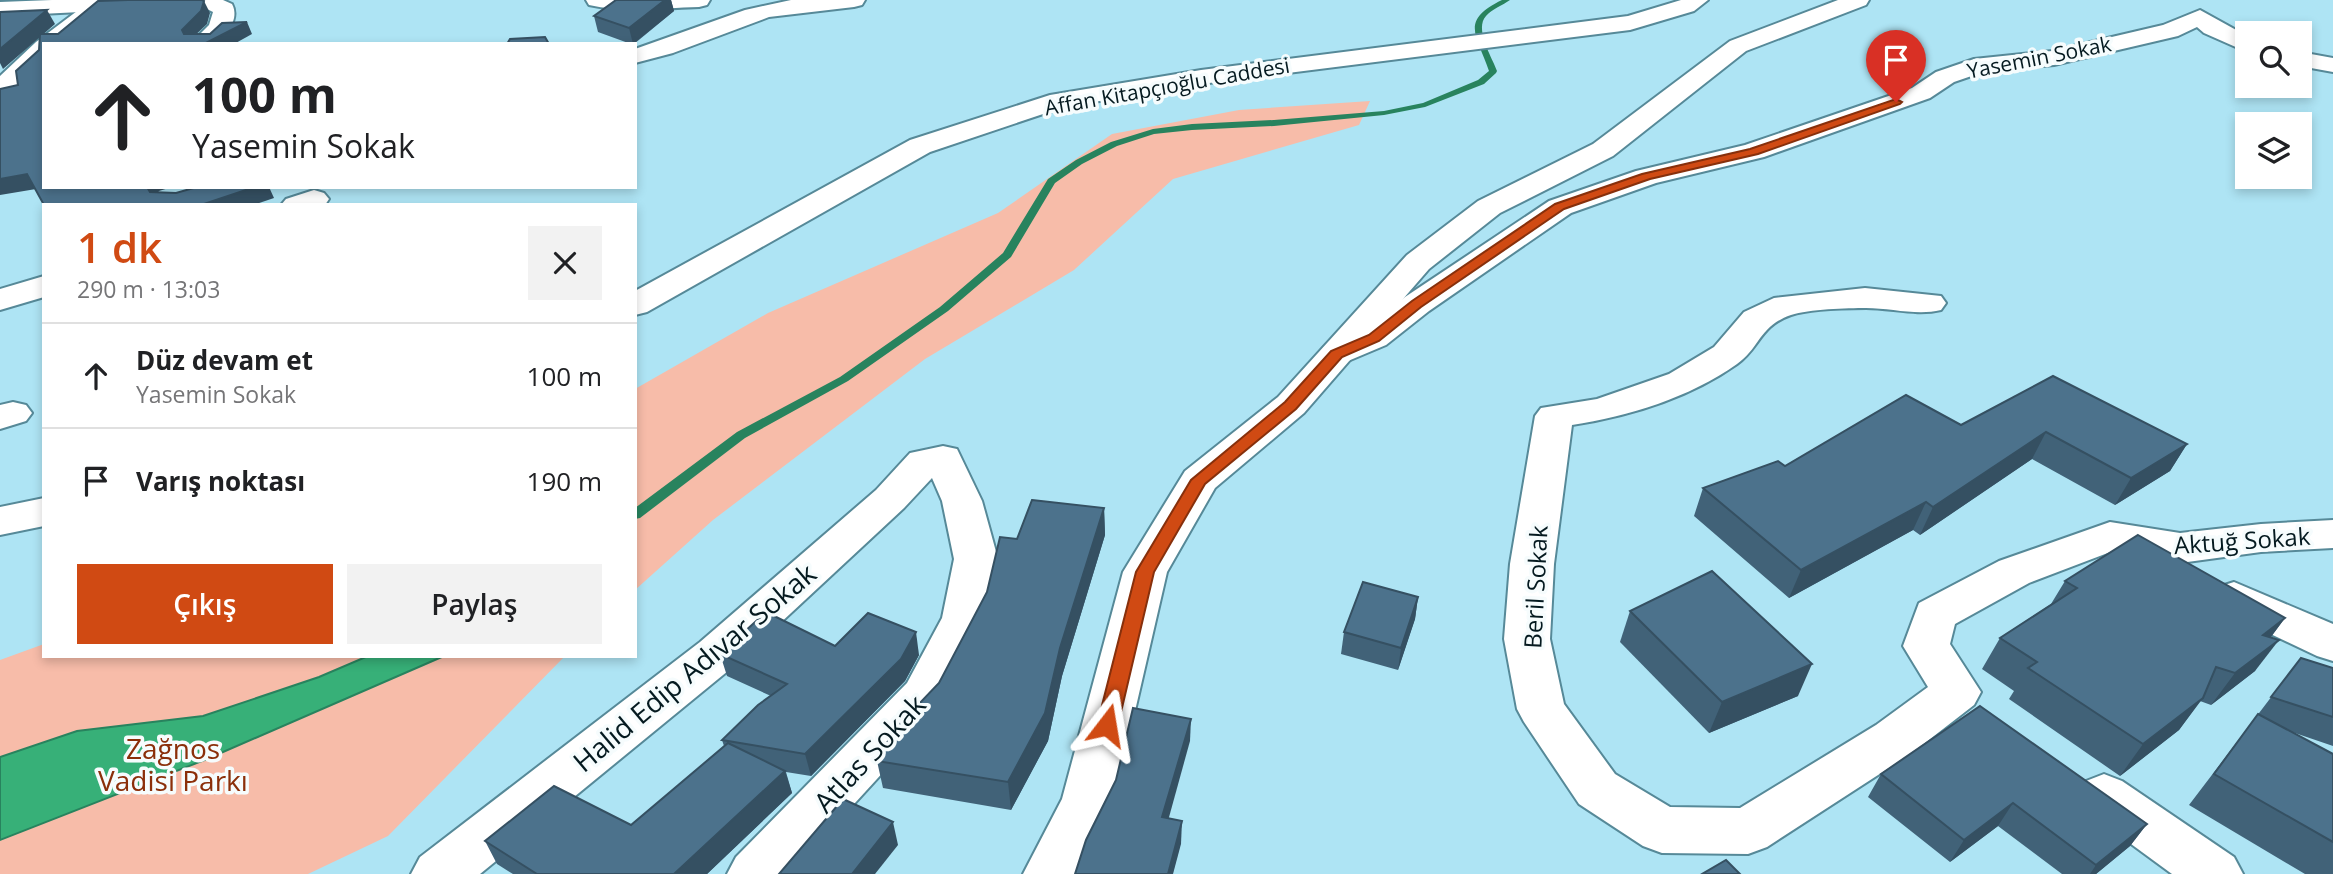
<!DOCTYPE html>
<html lang="tr">
<meta charset="utf-8">
<style>
body{margin:0;font-family:"Open Sans",sans-serif;background:#f2f2f2;color:#202124;height:100vh;display:flex;flex-direction:column;font-size:26px;white-space:nowrap}
*{box-sizing:border-box;margin:0}
p{font-size:23px;color:#757577}
.icon{flex:none;width:38px;height:38px;fill:none;stroke:currentColor;stroke-width:2;stroke-linecap:round;stroke-linejoin:round}
.map{position:relative;flex:1;overflow:hidden}
.details{position:absolute;left:42px;top:203px;width:595px;height:455px;display:flex;flex-direction:column;background:#fff;border-radius:0px;box-shadow:0 4px 10px #0003}
.details>*{flex:none}
.hud{position:absolute;left:42px;top:42px;width:595px;height:147px;border-radius:0px;box-shadow:0 4px 10px #0003;background:#fff;color:#202124;overflow:hidden}
.fabs{position:absolute;left:2235px;top:21px;display:grid;gap:14px}
.fabs a{display:grid;place-items:center;width:77px;height:77px;border-radius:0px;background:#fff;box-shadow:0 4px 10px #0003;font-size:35px}
.pin{position:absolute;display:grid;place-items:center;width:60px;height:60px;color:#fff;margin:-72px -30px;border-radius:50% 50% 50% 0;rotate:-45deg;box-shadow:0 0 7px #0007}
.pin .icon{rotate:45deg}
.me{position:absolute;width:77px;margin:-38px;rotate:14deg;stroke-linejoin:round;filter:drop-shadow(0 0 5px #0008)}
.turn{display:flex;align-items:center;gap:24px;height:147px;padding:0 35px;font-size:32px}
.turn .icon{width:91px;height:91px;stroke-width:2.5}
.turn b{display:block;font-size:49px;line-height:60px}
.round{display:grid;place-items:center;flex:none;width:74px;height:74px;border-radius:0px;background:#f2f2f2}
.summary{display:flex;align-items:center;justify-content:space-between;height:119px;padding:0 35px}
h1{font-size:42px;font-weight:600;line-height:52px;color:#d04a13}
.primary-button{display:flex;gap:14px;margin-top:auto;padding:14px 35px}
.primary-button a{flex:1;height:80px;border-radius:0px;background:#d04a13;color:#fff;font-size:28px;font-weight:600;line-height:80px;text-align:center}
.primary-button a+a{background:#f2f2f2;color:#202124}
ul{padding:0;list-style:none}
li{display:flex;align-items:center;gap:21px;height:105px;padding:0 35px;border-top:2px solid #e0e0e0}
li div{flex:1}
li b{display:block;font-size:26px}
li em{font-style:normal}
.map>svg:first-child{display:block}
</style>
<div class="map">
<svg width="2333" height="874" viewBox="0 0 2333 874">
<rect width="100%" height="100%" fill="#aee4f4"/>
<g fill="#f7bca9">
<polygon points="1370,101 1359,125 1173,179 1074,270 925,359 713,520 635,590 635,389 768,313 998,213 1112,134 1239,110"/>
<polygon points="44,644 44,656 565,656 388,836 308,874 0,874 0,660"/>
</g>
<polygon fill="#37b078" stroke="#28835e" stroke-width="2" points="368,656 444,656 207,759 0,840 0,757 77,731 203,716 319,677"/>
<g fill="none" stroke-linecap="round" stroke-linejoin="round">
<path fill="#28835e" fill-rule="evenodd" d="M1502,0H1510C1503,5 1492,9 1486,16C1474,29 1492,57 1497,71L1496,73L1484,84L1425,107L1384,115L1274,126L1192,130L1154,134L1117,146L1082,164L1055,183L1011,257L948,311L848,381L745,438L640,518L635,519V508L737,432L840,377L940,307L1003,253L1048,179L1076,160L1111,142L1153,129L1192,124L1274,120L1384,111L1423,103L1478,80L1489,71C1477,35 1459,21 1502,0Z"/>
<defs>
<g id="street">
<path d="M52,0H223L232,4C240,19 227,34 216,44H190L209,25L213,12L201,6L0,16V2Z"/>
<path d="M586,0H710L707,5L699,7C663,8 625,13 589,5Z"/>
<polygon points="791,0 865,0 862,5 854,7 769,17 673,53 635,63 635,49 745,10"/>
<polygon points="2200,10 2247,36 2247,52 2204,33 2197,27 2178,36 2054,65 1986,71 1954,82 1930,98 1764,157 1656,183 1571,213 1429,311 1386,345 1348,361 1336,365 1324,361 1318,354 1324,347 1362,331 1405,297 1549,201 1636,171 1745,145 1912,88 1936,72 1974,59 2052,51 2163,25"/>
<polygon points="2300,52 2333,58 2333,72 2300,66"/>
<polygon points="314,190 324,193 329,199 325,205 281,205 286,199"/>
<polygon points="44,276 44,297 0,310 0,289"/>
<path d="M1865,288L1941,296L1946,303L1941,310C1917,316 1891,308 1866,308C1847,308 1809,309 1791,315C1759,326 1760,348 1737,364C1689,398 1629,416 1572,425L1554,564L1550,639L1564,704L1615,774L1670,807L1740,808L1876,725L1928,687L1903,646L1919,603L1999,561L2110,522L2180,533L2261,524L2333,520V548L2261,552L2180,563L2113,551L2029,583L1955,624L1950,644L1981,692L1974,705L1912,753L1767,847L1748,854L1662,853L1643,846L1579,804L1524,722L1517,709L1504,639L1510,564L1535,416L1541,408L1597,399L1669,374L1714,347L1744,312L1774,298Z"/>
<polygon points="13,402 26,405 32,413 26,421 0,429 0,405"/>
<polygon points="943,446 957,449 982,501 998,559 988,618 941,709 790,874 727,874 736,857 907,683 942,618 954,559 942,501 932,478 904,508 734,666 480,874 411,874 420,857 700,642 876,490 910,453"/>
<polygon points="2234,582 2333,624 2333,661 2317,656 2218,609 2212,598 2218,587"/>
<polygon points="2104,774 2122,781 2234,857 2243,874 2172,874 2086,811 2078,796 2086,781"/>
</g>
<g id="secondary">
<polygon points="88,0 110,0 112,4 63,44 44,44 44,61 9,95 0,98 0,76 36,42 89,2"/>
<polygon points="1681,0 1708,0 1694,11 1630,30 1201,84 1064,107 930,152 647,312 635,315 635,291 910,140 1050,95 1201,70 1628,16"/>
<polygon points="1838,0 1869,0 1866,5 1746,51 1613,156 1500,213 1429,269 1304,413 1215,488 1167,572 1114,802 1079,874 1023,874 1062,799 1123,572 1185,471 1278,397 1407,255 1478,201 1593,144 1730,41"/>
<polygon points="44,498 44,526 0,535 0,507"/>
</g>
</defs>
<use href="#street" stroke="#568998" stroke-width="4"/>
<use href="#secondary" stroke="#568998" stroke-width="4"/>
<use href="#street" fill="#fff" fill-rule="evenodd"/>
<use href="#secondary" fill="#fff" fill-rule="evenodd"/>
</g>
<g fill="#416278">
<polygon points="616,0 671,0 674,11 634,44 631,44 598,32 594,16"/>
<polygon points="1961,425 2187,444 2170,471 2115,505 2032,459 1920,535 1913,530 1789,598 1694,516 1703,488 1785,466"/>
<polygon points="1104,508 1105,535 1062,676 1048,741 1011,810 883,788 877,761 939,683 1017,539"/>
<polygon points="2065,581 2285,618 2271,637 2255,671 2211,705 2200,701 2179,730 2120,776 2009,699 2014,691 1982,669 2000,638 2051,604"/>
<polygon points="1418,597 1415,619 1398,670 1341,654 1344,632"/>
<polygon points="1630,611 1798,696 1709,733 1620,642"/>
<polygon points="835,646 919,655 905,681 811,776 786,772 792,793 707,874 513,874 497,864 485,841 631,825 724,746 722,740 771,696 727,676 720,654"/>
<polygon points="2301,658 2333,668 2333,746 2292,732 2333,754 2333,874 2305,874 2189,805"/>
<polygon points="1881,774 2147,824 2130,846 2096,874 2062,874 1998,826 1950,862 1868,797"/>
</g>
<g fill="#355062">
<polygon points="665,0 671,0 674,11 633,44 629,28"/>
<polygon points="204,1 210,13 207,24 188,42 182,30"/>
<polygon points="47,10 55,24 3,69 0,63 0,49"/>
<polygon points="247,22 252,34 234,44 204,44"/>
<polygon points="27,174 36,189 0,195 0,179"/>
<polygon points="147,187 172,187 159,191 153,199"/>
<polygon points="255,187 269,187 274,198 253,205 201,205"/>
<polygon points="2046,432 2032,459 1920,535 1933,507"/>
<polygon points="2187,444 2170,471 2115,505 2131,478"/>
<polygon points="1926,502 1913,530 1789,598 1801,570"/>
<polygon points="1104,508 1105,535 1062,676 1048,741 1011,810 1008,782 1060,648"/>
<polygon points="1418,597 1415,619 1398,670 1401,648"/>
<polygon points="2285,618 2261,650 2263,635"/>
<polygon points="916,632 919,655 905,681 811,776 805,754"/>
<polygon points="2279,640 2255,671 2211,705 2235,673"/>
<polygon points="1812,664 1798,696 1709,733 1722,702"/>
<polygon points="2203,698 2179,730 2120,776 2143,744"/>
<polygon points="1191,719 1190,741 1163,839 1162,817"/>
<polygon points="785,771 792,793 707,874 674,874"/>
<polygon points="2013,803 1998,826 1950,862 1964,840"/>
<polygon points="1182,821 1181,844 1173,874 1168,874"/>
<polygon points="893,822 898,845 875,874 852,874"/>
<polygon points="2147,824 2130,846 2096,874 2090,874 2096,865"/>
</g>
<g fill="#4c728c" stroke="#355062" stroke-width="2">
<polygon points="128,0 202,0 204,1 201,11 182,30 184,34 210,34 222,23 247,22 204,44 44,44 44,187 147,187 150,192 176,193 197,187 255,187 201,205 44,205 27,174 0,179 0,89 18,85 16,71 39,50 40,34 58,34 98,1"/>
<polygon points="616,0 665,0 629,28 594,16"/>
<polygon points="47,10 0,49 0,12"/>
<polygon points="545,37 549,44 507,44 510,39"/>
<polygon points="2053,376 2187,444 2131,478 2046,432 1933,507 1926,502 1801,570 1703,488 1778,461 1785,466 1906,395 1961,425"/>
<polygon points="1032,500 1104,508 1060,648 1045,713 1008,782 877,761 894,730 939,683 987,592 1000,537 1017,539"/>
<polygon points="2138,535 2285,618 2263,635 2279,640 2235,673 2216,667 2203,698 2143,744 2028,668 2037,662 2000,638 2077,588 2065,581"/>
<polygon points="1712,571 1812,664 1722,702 1630,611"/>
<polygon points="1363,582 1418,597 1401,648 1344,632"/>
<polygon points="766,612 835,646 868,613 916,632 901,659 805,754 722,740 758,705 787,684 720,654"/>
<polygon points="2301,658 2333,668 2333,717 2271,697"/>
<polygon points="1980,706 2147,824 2096,865 2013,803 1964,840 1881,774"/>
<polygon points="1133,708 1191,719 1162,817 1182,821 1168,874 1075,874 1086,840 1116,780"/>
<polygon points="2258,714 2333,754 2333,842 2214,774"/>
<polygon points="728,743 785,771 674,874 537,874 485,841 554,786 631,825"/>
<polygon points="843,799 893,822 852,874 779,874"/>
<polygon points="1726,860 1740,874 1702,874"/>
</g>
<polygon fill="#d04a13" stroke="#87300c" stroke-width="2" points="1896,99 1902,102 1900,104 1758,154 1650,179 1564,209 1421,307 1379,341 1342,357 1296,409 1205,484 1154,572 1118,725 1115,731 1107,733 1100,731 1097,725 1136,572 1191,480 1285,402 1331,351 1369,335 1412,301 1555,204 1642,174 1750,149"/>
<g text-anchor="middle" dominant-baseline="central" stroke-width="7" stroke-linejoin="round" paint-order="stroke">
<g font-size="21" fill="#051a20" stroke="#f6fcfd">
<text transform="translate(2039 57) rotate(-11)">Yasemin Sokak</text>
<text transform="translate(1167 86) rotate(-10)">Affan Kitapçıoğlu Caddesi</text>
</g>
<g font-size="24" fill="#051a20" stroke="#f6fcfd">
<text transform="translate(2242 540) rotate(-4)">Aktuğ Sokak</text>
<text transform="translate(1535 587) rotate(-87)">Beril Sokak</text>
</g>
<g font-size="28" fill="#051a20" stroke="#f6fcfd">
<text transform="translate(694 667) rotate(-40)">Halid Edip Adıvar Sokak</text>
<text transform="translate(869 753) rotate(-47)">Atlas Sokak</text>
</g>
<g font-size="28" fill="#8b2f0a" stroke="#f6fcfd">
<text x="173" y="748">Zağnos<tspan x="173" dy="32">Vadisi Parkı</tspan></text>
</g>
</g>
</svg>
<div class="fabs">
<a><svg class="icon" aria-label="search" viewBox="0 0 24 24"><circle cx="10" cy="10" r="6"/><path d="M15 15l6 6"/></svg></a>
<a><svg class="icon" aria-label="layers" viewBox="0 0 24 24"><path d="M12 4l9 5-9 5-9-5zM3 14l9 5 9-5"/></svg></a>
</div>
<div class="pin" style="left:1896px;top:102px;background:#d93025"><svg class="icon" aria-label="arrive" viewBox="0 0 24 24"><path d="M6 21V4h12l-3 4 3 4H6"/></svg></div>
<svg class="me" style="left:1107px;top:725px" viewBox="-20 -20 40 40"><path d="M0-17L14 15 0 8-14 15z" fill="#d04a13" stroke="#fff" stroke-width="4"/></svg>
<div class="hud">
<div class="turn"><svg class="icon" aria-label="ahead" viewBox="0 0 24 24"><path d="M12 20V5M6 11l6-6 6 6"/></svg><div><b>100 m</b>Yasemin Sokak</div></div>
</div>
<section class="details">
<div class="summary"><div><h1>1 dk</h1><p>290 m · 13:03</p></div><a class="round"><svg class="icon" aria-label="close" viewBox="0 0 24 24"><path d="M6 6l12 12M18 6L6 18"/></svg></a></div>
<ul>
<li><svg class="icon" aria-label="ahead" viewBox="0 0 24 24"><path d="M12 20V5M6 11l6-6 6 6"/></svg><div><b>Düz devam et</b><p>Yasemin Sokak</p></div><em>100 m</em></li>
<li><svg class="icon" aria-label="arrive" viewBox="0 0 24 24"><path d="M6 21V4h12l-3 4 3 4H6"/></svg><div><b>Varış noktası</b></div><em>190 m</em></li>
</ul>
<div class="primary-button"><a>Çıkış</a><a>Paylaş</a></div>
</section>
</div>
